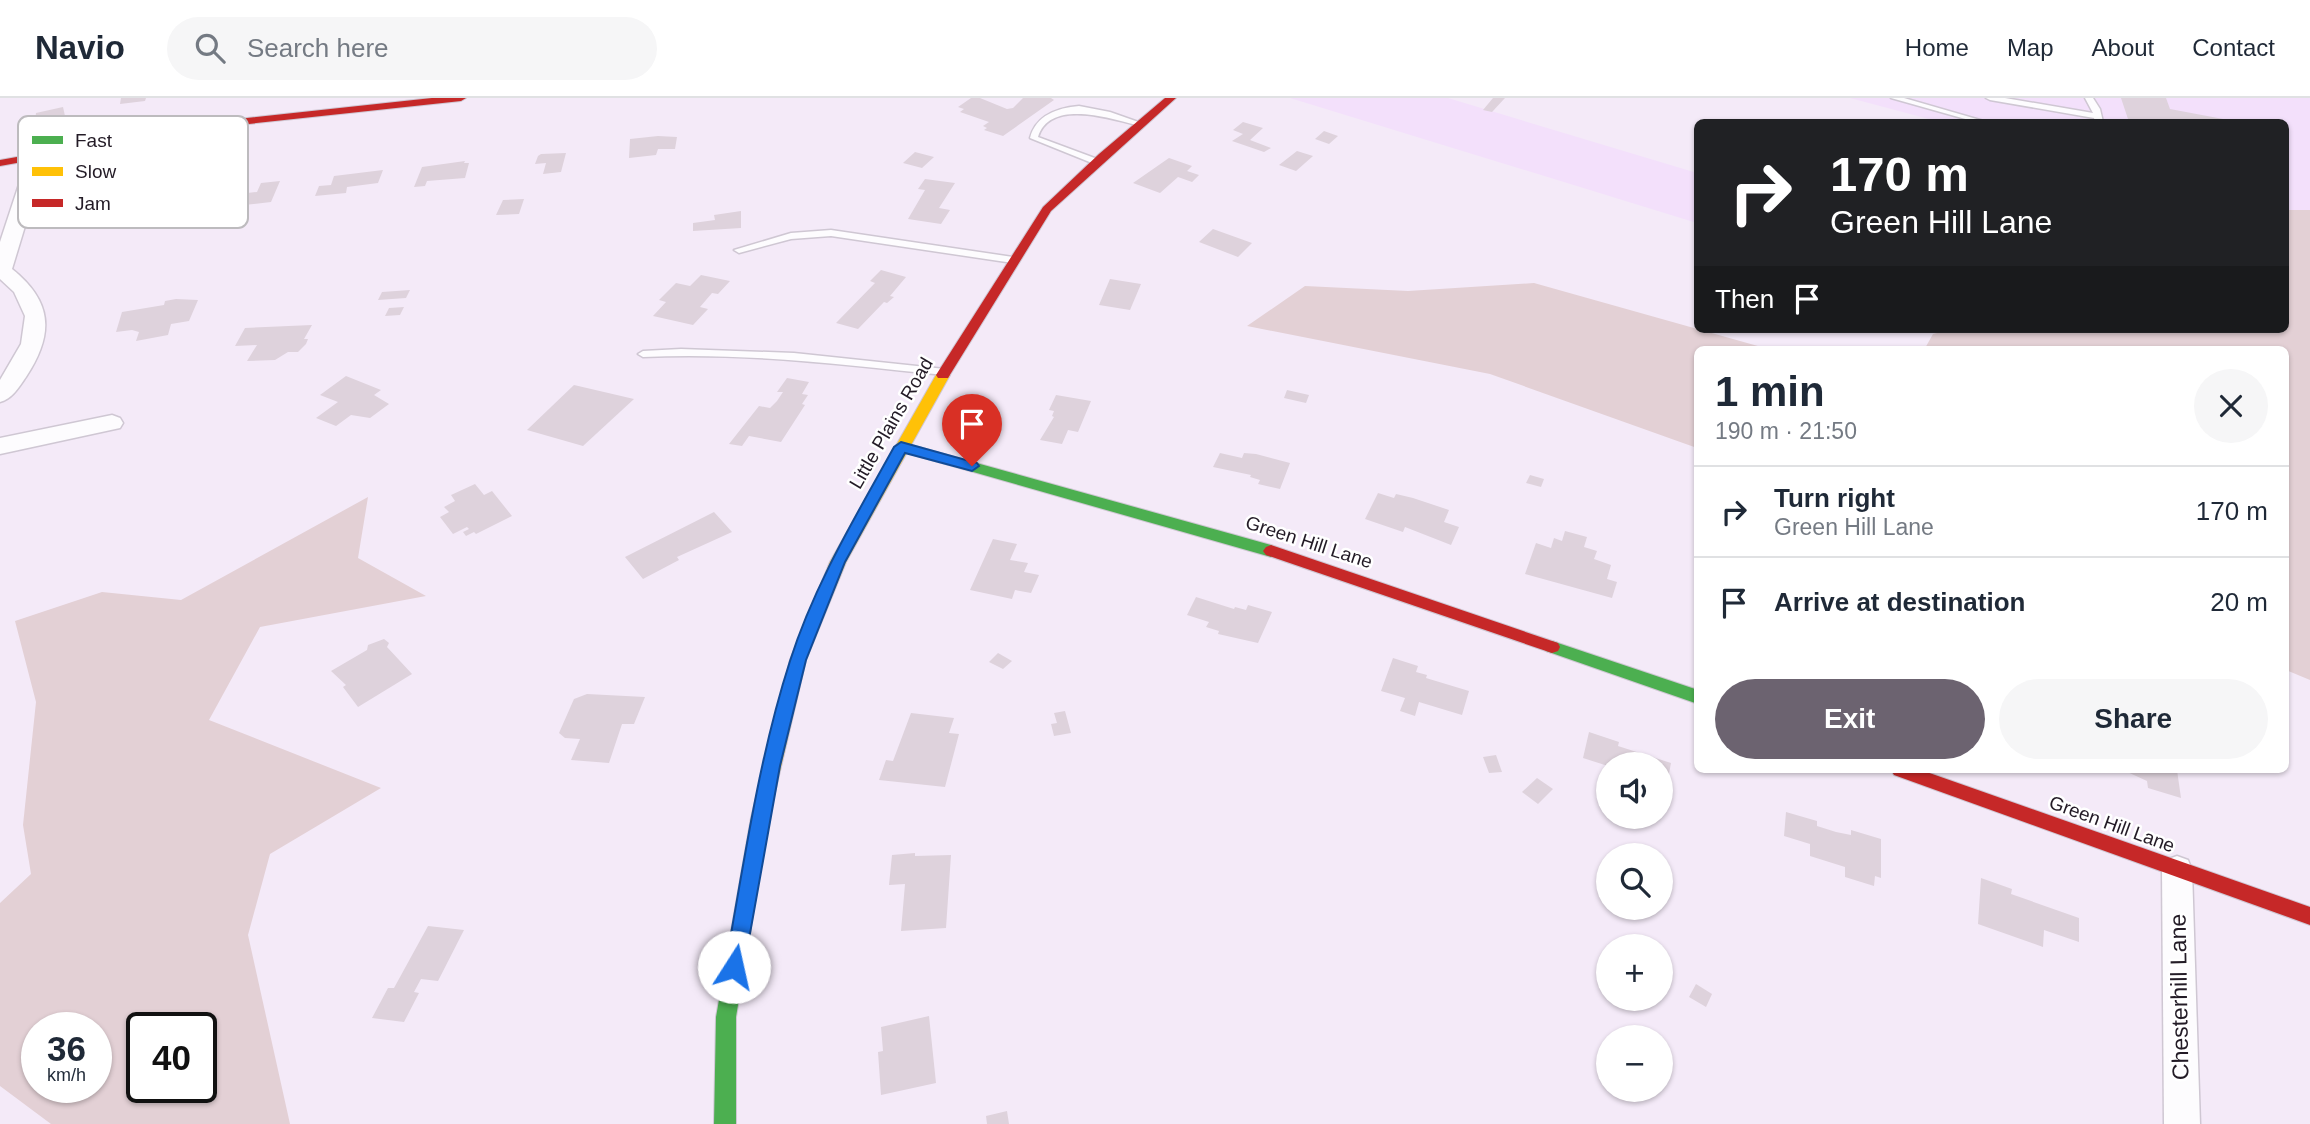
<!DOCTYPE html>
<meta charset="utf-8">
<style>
body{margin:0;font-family:Helvetica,sans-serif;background:#f6f6f7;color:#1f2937;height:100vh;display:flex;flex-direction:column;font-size:26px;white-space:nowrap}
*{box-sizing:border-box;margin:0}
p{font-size:23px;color:#747a83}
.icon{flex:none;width:38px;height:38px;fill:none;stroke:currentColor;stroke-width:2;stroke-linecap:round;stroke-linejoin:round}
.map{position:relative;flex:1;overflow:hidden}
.details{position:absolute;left:1694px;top:248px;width:595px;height:427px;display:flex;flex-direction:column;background:#fff;border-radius:10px;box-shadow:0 2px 5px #0004}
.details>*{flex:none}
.guide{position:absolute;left:1694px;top:21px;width:595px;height:214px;border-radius:10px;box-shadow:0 2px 5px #0004;background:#202124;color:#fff;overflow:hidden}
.buttons{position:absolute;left:1596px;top:654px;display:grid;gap:14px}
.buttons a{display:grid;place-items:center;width:77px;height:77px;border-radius:50%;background:#fff;box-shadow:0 2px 5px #0004;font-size:35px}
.speed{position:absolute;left:21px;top:914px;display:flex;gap:14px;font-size:35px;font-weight:700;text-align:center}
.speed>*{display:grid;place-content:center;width:91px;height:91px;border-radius:50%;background:#fff;box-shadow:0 2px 5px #0004;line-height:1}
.speed small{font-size:18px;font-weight:400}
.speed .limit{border:4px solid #111;border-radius:10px;background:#fff;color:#111}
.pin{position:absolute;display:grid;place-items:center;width:60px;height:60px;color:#fff;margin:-72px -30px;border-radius:50% 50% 50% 0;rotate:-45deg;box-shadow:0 0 7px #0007}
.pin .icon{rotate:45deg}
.me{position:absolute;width:77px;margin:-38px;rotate:10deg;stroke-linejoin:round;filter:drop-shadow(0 0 5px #0008)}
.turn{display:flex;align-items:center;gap:24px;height:147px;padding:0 21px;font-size:32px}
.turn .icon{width:91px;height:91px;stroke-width:2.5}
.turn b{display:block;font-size:49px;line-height:60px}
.then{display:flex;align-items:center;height:66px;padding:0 21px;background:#0003;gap:14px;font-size:26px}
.round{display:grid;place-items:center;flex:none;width:74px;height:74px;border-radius:37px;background:#f6f6f7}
.head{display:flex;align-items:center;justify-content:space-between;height:119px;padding:0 21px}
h1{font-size:42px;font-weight:700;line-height:52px}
.primary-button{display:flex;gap:14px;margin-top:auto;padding:14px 21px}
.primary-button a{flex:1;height:80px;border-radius:42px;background:#6c6370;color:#fff;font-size:28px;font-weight:700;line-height:80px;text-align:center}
.primary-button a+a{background:#f6f6f7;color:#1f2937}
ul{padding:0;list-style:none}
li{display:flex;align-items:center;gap:21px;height:91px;padding:0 21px;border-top:2px solid #e0e1e3}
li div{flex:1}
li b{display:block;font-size:26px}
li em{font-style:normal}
header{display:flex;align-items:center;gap:42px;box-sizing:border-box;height:98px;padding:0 35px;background:#fff;border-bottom:2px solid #e0e1e3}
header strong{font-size:33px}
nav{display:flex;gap:38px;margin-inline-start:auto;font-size:24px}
.search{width:490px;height:63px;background:#f6f6f7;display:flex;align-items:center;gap:18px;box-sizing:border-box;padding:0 24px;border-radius:38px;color:#747a83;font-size:26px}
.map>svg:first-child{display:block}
</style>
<header>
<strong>Navio</strong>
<div class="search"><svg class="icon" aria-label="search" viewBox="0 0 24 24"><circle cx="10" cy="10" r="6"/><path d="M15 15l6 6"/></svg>Search here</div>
<nav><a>Home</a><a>Map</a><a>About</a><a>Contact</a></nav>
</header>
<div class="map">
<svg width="2310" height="1026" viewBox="0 0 2310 1026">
<rect width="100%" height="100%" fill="#f4eaf8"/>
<g fill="#f3e0fb">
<polygon points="1290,0 1448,0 1697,75 1697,125"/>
<polygon points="1850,0 2310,0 2310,312 2286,252 2286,24 1940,24"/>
</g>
<g fill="#e3d0d5" fill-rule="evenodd">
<polygon points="2286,112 2310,112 2310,582 2286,572 2286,252 1924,252 1933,236 1953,231 2286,231"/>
<polygon points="1534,185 1772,252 1698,252 1697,350 1490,276 1247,228 1305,188 1408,193"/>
<path d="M368,399L358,460L426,498L260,529L209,622L381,690L270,756L248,837L290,1026H51L0,988V805L31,776L23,727L36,604L15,523L102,494L181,502ZM37,929H96V989H37ZM142,929H201V989H142Z"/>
</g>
<g fill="#ded2dc">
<polygon points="121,0 146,0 145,3 120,6"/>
<polygon points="971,0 980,0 1007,11 1013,10 1023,0 1051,0 1054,2 1003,38 984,32 987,30 983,28 989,24 960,14 964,11 958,9"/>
<polygon points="1493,0 1505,0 1492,14 1483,12"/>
<polygon points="2121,0 2166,0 2170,11 2239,24 2129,24"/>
<polygon points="63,9 65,18 35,24 36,15"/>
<polygon points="1243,24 1263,30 1250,42 1271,50 1264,54 1232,43 1243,36 1233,32"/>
<polygon points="1324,33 1338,38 1329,46 1315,41"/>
<polygon points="658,38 677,39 675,51 658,51 656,57 629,60 630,41"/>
<polygon points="1297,53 1313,58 1296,73 1279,67"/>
<polygon points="915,54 934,59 922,70 903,65"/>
<polygon points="566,55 561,74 543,76 546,65 535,66 538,58 541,56"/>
<polygon points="1169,60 1192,68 1187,73 1199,77 1192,84 1178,79 1160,95 1133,85"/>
<polygon points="465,63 464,65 469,65 465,80 427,83 425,88 414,89 422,69"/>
<polygon points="383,72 378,85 347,89 346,95 315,98 319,88 331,87 334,78"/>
<polygon points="925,81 955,85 939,110 950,112 941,126 908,121 925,92 918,91"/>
<polygon points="280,83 271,104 235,108 229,118 214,119 221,104 216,105 222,90 242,88 238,96 257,94 261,85"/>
<polygon points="524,101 519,116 496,117 503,102"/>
<polygon points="140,105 137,120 88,130 92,115"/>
<polygon points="741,113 741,130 693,133 693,125 715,122 714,117"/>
<polygon points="1213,131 1252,145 1238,159 1199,144"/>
<polygon points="881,172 906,179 890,198 894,199 887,205 884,204 858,231 836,225 875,185 870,183"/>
<polygon points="701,177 730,183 718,196 712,195 700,209 708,211 693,227 653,218 666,204 659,202 676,185 690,188"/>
<polygon points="1110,181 1141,186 1130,212 1099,207"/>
<polygon points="410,192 406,200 378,202 382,194"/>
<polygon points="176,201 198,202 189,223 171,226 168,237 136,243 139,234 132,232 116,234 122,214 164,207 165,203"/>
<polygon points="404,209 400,217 385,218 389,210"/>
<polygon points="312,227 304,241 308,241 306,246 298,254 288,254 275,262 247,263 257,247 235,248 245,230"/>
<polygon points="346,278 381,292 374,297 389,306 370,320 351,317 336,328 316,320 338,304 320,297"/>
<polygon points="787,280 809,284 802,296 808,297 802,306 805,307 781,344 749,338 742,348 729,346 759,308 770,310 777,303 783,294 777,294"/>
<polygon points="574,287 634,301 583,348 527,332"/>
<polygon points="1287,292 1309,297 1306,305 1284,300"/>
<polygon points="1056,297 1091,303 1078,334 1068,332 1062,346 1040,342 1054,319 1052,318 1054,313 1049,312"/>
<polygon points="1220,355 1242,360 1244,355 1256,356 1290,365 1280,391 1258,386 1260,382 1250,379 1251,377 1213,369"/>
<polygon points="1530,377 1544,381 1541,389 1526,385"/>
<polygon points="475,386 484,397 492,393 512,418 476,436 474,434 466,438 463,434 469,431 467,429 453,436 440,419 449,414 444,409 455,403 451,397"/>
<polygon points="1378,395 1394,400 1396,396 1413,400 1449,412 1444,424 1459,429 1451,447 1405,429 1403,434 1365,421"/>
<polygon points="714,414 732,434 677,459 679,462 643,481 625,459"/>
<polygon points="1565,433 1587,439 1584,449 1597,453 1594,461 1611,467 1607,481 1617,484 1612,500 1525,476 1536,445 1551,450 1554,440 1562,443"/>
<polygon points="993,441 1017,446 1010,462 1028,465 1024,474 1039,477 1031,495 1015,492 1012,501 970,492"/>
<polygon points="1196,499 1234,511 1235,509 1246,512 1248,507 1272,514 1258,545 1218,536 1219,533 1206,529 1209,524 1187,517"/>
<polygon points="384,541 389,545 387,549 412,576 358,609 343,589 346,587 331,573 367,552 368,547"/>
<polygon points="998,555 1012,563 1003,571 989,564"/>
<polygon points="1393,560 1418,568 1416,574 1427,577 1426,580 1469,593 1462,617 1419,604 1415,618 1400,613 1405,600 1381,593"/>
<polygon points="587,596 645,599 634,626 622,626 609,665 571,662 580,641 565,640 559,635 574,601"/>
<polygon points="1065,613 1071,635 1054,638 1051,626 1057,625 1054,615"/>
<polygon points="911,615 954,620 949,635 959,636 945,689 879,682 886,662 893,663"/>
<polygon points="1589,634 1619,644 1618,648 1671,665 1664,702 1661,701 1661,667 1608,668 1583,660"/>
<polygon points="1496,657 1502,674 1489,675 1483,659"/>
<polygon points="2123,672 2177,672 2181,700 2148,690 2147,683"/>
<polygon points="1537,680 1553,691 1538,706 1522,694"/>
<polygon points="1786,714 1817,723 1817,728 1836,734 1851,737 1851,732 1881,741 1881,780 1875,778 1874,788 1845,779 1845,769 1810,758 1810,746 1784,738"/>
<polygon points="915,755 915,758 951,757 946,830 901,833 905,786 889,787 892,757"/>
<polygon points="1981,780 2012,791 2011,796 2079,820 2079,844 2044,832 2043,849 1978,826"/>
<polygon points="428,828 464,832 438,883 421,881 414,894 419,895 404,924 372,920 388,890 394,890"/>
<polygon points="1696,886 1712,896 1706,909 1689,899"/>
<polygon points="929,918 936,985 881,997 878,954 883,953 881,929"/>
<polygon points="1007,1013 1009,1026 987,1026 986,1018"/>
</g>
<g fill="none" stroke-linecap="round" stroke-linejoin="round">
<defs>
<g id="lane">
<polygon points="1891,0 1904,0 1987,24 1976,24"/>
<polygon points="1986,0 2005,0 2093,15 2085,0 2093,0 2100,11 2103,24 2095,24 2094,20 1990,2"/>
<path d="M1079,8L1110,14L1144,26L1140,28C1112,21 1050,0 1038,39L1100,62L1101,64L1097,67L1030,40C1036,17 1057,10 1079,8Z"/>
<polygon points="831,132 1013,159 1018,162 1013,165 831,138 791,141 739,155 734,152 791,135"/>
<path d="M681,251L794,255L945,271L950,274L945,277C844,267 745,254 643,259L638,256L643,253Z"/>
</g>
<g id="street">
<path d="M37,54L46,59L12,171C52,203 55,235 26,279C19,289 12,301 0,304V282L21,246L25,218L14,194L0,181V144L28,59Z"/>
<polygon points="112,317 120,320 123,325 120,330 0,356 0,340"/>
<polygon points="2177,758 2188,762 2192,772 2200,1026 2164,1026 2162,772 2166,762"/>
</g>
<g id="fast">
<polygon points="901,344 1271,447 1279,453 1271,459 896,352 894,349"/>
<polygon points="1552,543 1698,592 1698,606 1546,553 1544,549 1546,545"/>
<polygon points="760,712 766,714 769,720 736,919 736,1026 714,1026 716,919 751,720 754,714"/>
</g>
<polygon id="slow" points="943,273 950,277 846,464 806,562 769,720 766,726 760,728 754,726 751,720 790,562 830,464 936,277"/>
<g id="jam">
<polygon points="432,0 466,0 461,3 211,30 0,68 0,62 211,24"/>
<polygon points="1165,0 1176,0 1051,113 948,280 938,280 936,277 1043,109 1099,56"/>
<polygon points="1271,447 1558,545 1560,549 1558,553 1552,555 1266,457 1263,453 1266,449"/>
<polygon points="1891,672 1921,672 2310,809 2310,827 1894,677"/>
</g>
</defs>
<use href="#lane" stroke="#cfc7d3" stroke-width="3"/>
<use href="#street" stroke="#cfc7d3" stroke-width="3"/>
<use href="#fast" stroke="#cfc7d3" stroke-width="2"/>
<use href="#slow" stroke="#cfc7d3" stroke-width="2"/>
<use href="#jam" stroke="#cfc7d3" stroke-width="2"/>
<use href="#lane" fill="#fdfcfe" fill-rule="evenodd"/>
<use href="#street" fill="#fdfcfe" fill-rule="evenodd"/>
<use href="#fast" fill="#4caf50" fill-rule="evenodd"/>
<use href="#slow" fill="#ffc107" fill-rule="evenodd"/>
<use href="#jam" fill="#c62828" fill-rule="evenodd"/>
</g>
<path fill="#1a73e8" stroke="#114b97" stroke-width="2" d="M901,344L977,365L979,368L972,373L905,355L845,464L806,562L780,668L744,869L741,876L734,879L728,876L725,869C744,767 758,662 790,563C814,487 856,418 894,349Z"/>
<g text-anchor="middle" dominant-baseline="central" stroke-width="5" stroke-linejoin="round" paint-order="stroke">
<g font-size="19" fill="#231b26" stroke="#fff">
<text transform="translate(891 325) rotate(-60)">Little Plains Road</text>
<text transform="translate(1309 444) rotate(18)">Green Hill Lane</text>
<text transform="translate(2112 726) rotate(20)">Green Hill Lane</text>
</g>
<g font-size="23" fill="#231b26" stroke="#fff">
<text transform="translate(2179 899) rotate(-91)">Chesterhill Lane</text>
</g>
</g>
<rect x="18" y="18" width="230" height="112" rx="10" fill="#fff" stroke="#bdbbbe" stroke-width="2"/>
<rect x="32" y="38" width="31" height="8" fill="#4caf50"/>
<rect x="32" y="69" width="31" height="9" fill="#ffc107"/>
<rect x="32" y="101" width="31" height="8" fill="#c62828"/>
<g font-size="19" fill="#231b26">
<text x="75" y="49">Fast</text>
<text x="75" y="80">Slow</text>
<text x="75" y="112">Jam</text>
</g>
</svg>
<div class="buttons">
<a><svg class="icon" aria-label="sound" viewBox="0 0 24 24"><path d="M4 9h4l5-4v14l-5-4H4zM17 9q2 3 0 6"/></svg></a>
<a><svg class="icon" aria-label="search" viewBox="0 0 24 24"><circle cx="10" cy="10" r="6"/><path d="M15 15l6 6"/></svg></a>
<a>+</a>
<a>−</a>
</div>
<div class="speed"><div>36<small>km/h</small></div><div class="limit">40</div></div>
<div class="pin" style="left:972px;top:368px;background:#d93025"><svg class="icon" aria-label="arrive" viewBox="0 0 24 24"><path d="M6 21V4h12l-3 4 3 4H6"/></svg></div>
<svg class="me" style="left:734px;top:869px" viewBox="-20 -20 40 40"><circle r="19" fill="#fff"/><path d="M0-13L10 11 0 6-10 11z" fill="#1a73e8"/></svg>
<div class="guide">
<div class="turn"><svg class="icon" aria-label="right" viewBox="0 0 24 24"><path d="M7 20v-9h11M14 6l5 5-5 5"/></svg><div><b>170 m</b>Green Hill Lane</div></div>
<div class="then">Then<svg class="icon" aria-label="arrive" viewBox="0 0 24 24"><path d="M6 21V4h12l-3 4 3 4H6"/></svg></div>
</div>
<section class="details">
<div class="head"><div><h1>1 min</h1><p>190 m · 21:50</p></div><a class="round"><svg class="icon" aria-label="close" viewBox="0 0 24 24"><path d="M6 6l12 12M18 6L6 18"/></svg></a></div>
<ul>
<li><svg class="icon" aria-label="right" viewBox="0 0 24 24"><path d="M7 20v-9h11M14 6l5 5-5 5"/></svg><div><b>Turn right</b><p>Green Hill Lane</p></div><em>170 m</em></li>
<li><svg class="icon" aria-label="arrive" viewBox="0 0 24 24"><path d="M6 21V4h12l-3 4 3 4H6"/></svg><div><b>Arrive at destination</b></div><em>20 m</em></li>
</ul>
<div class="primary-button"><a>Exit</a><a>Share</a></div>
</section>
</div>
